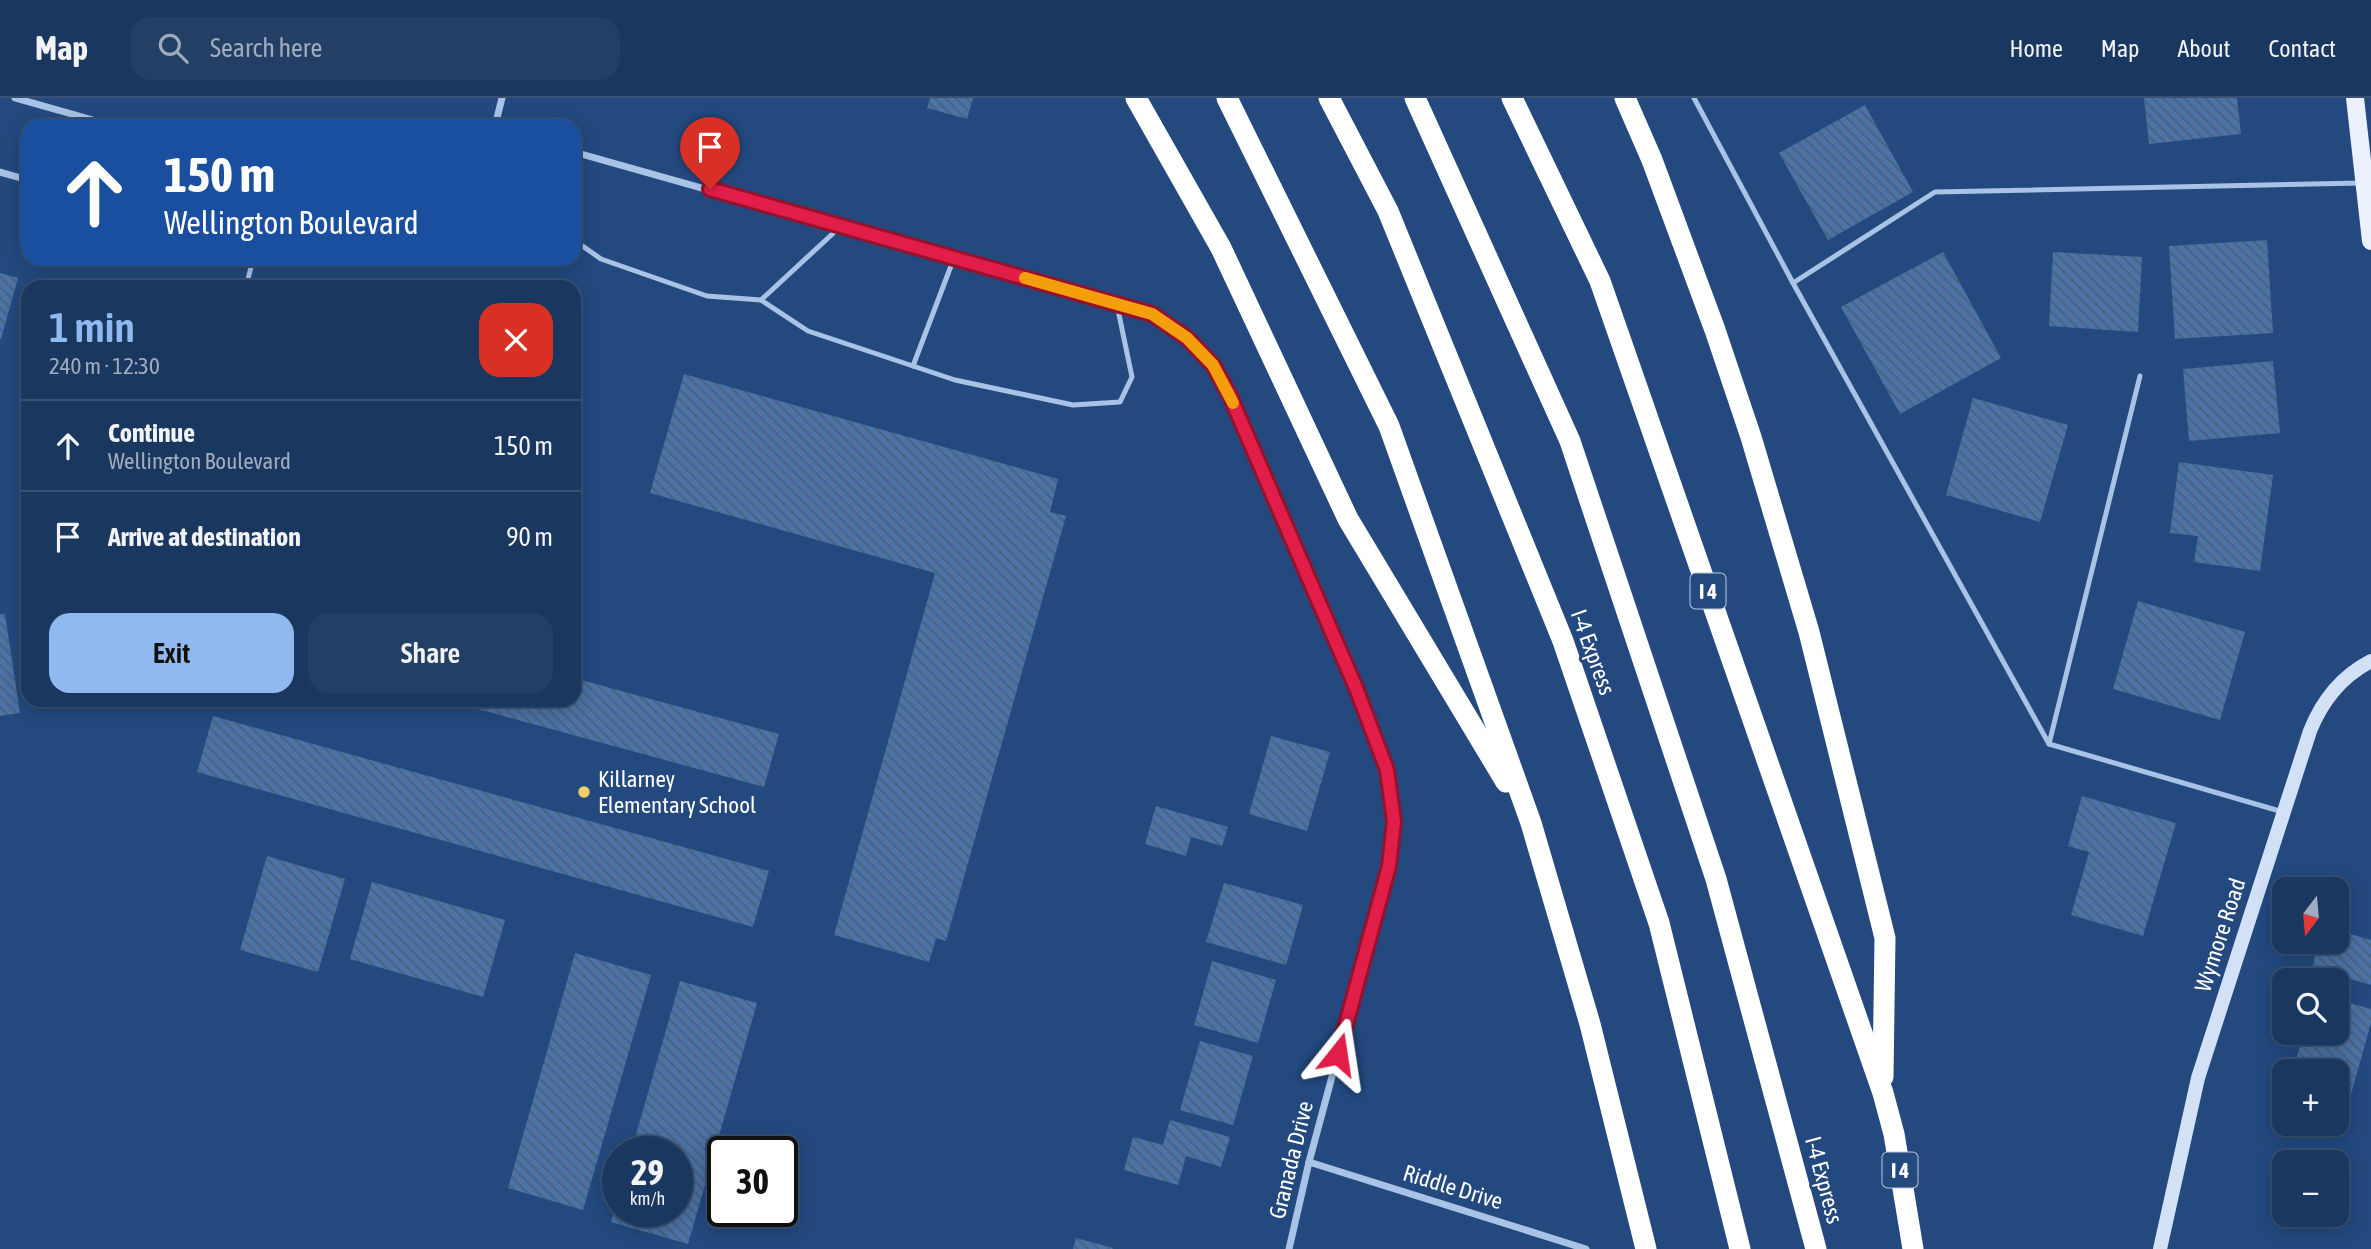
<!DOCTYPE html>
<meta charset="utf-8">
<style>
body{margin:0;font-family:"Asap Condensed",sans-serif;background:#233f65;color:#f1f3f6;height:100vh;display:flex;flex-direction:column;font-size:26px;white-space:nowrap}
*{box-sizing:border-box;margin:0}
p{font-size:23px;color:#9facbd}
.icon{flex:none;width:38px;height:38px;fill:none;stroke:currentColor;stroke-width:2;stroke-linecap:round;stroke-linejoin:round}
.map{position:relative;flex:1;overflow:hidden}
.drawer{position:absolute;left:21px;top:182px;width:560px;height:427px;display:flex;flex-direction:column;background:#1a375f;border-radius:21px;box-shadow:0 4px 18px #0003,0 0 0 2px #385174}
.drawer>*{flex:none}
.banner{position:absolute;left:21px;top:21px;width:560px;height:147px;border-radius:21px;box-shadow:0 4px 18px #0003,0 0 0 2px #385174;background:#1a4fa0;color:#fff;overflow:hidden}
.needle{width:46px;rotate:196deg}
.fabs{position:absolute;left:2272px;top:779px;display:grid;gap:14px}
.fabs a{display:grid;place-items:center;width:77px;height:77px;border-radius:14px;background:#1a375f;box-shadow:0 4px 18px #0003,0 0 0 2px #385174;font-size:35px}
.speed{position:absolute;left:602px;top:1038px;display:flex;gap:14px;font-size:35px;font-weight:700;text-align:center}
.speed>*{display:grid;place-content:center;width:91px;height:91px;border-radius:50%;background:#1a375f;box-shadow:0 4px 18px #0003,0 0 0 2px #385174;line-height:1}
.speed small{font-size:18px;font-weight:400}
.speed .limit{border:4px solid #111;border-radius:10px;background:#fff;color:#111}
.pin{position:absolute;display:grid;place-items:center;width:60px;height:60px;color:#fff;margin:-72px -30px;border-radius:50% 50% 50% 0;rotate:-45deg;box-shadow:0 0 7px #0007}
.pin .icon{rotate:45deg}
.me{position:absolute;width:77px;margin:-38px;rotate:15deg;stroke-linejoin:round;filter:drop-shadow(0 0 5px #0008)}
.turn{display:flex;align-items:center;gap:24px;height:147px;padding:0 28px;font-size:32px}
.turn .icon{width:91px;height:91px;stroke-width:2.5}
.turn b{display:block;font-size:49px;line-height:60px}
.round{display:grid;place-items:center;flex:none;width:74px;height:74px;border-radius:21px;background:#233f65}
.overview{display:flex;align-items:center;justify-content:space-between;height:119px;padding:0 28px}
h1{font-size:42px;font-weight:600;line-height:52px;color:#90b9f0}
.button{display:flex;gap:14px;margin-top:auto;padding:14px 28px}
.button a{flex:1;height:80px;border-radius:21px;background:#90b9f0;color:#111;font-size:28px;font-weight:600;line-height:80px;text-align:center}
.button a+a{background:#233f65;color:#f1f3f6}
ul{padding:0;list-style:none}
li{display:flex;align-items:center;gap:21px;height:91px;padding:0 28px;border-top:2px solid #385174}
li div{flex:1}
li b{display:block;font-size:26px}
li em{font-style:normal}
header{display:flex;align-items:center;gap:42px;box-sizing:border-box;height:98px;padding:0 35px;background:#1a375f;border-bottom:2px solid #385174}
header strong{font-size:33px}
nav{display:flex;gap:38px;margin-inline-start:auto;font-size:24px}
.search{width:490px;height:63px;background:#233f65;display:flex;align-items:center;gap:18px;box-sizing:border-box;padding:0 24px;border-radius:21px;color:#9facbd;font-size:26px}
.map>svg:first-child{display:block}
</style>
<header>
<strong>Map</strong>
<div class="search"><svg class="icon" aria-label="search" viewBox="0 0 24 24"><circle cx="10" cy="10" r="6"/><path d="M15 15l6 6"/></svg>Search here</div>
<nav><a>Home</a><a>Map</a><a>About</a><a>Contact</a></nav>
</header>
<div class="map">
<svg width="2371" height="1151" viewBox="0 0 2371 1151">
<defs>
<pattern id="building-back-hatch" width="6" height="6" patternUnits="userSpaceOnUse" patternTransform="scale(1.75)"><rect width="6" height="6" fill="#4b73a8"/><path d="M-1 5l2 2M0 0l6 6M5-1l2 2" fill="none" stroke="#4c5e75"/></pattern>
</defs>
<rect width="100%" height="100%" fill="#23497f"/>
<g fill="url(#building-back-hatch)">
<polygon points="930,0 973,0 967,21 927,10"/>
<polygon points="2144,0 2237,0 2241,36 2149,46"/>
<polygon points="1865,7 1913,94 1828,142 1779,55"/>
<polygon points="2267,142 2273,235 2175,241 2169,148"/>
<polygon points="1943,154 2001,260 1900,316 1841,209"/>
<polygon points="2053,154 2142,159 2138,234 2049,228"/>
<polygon points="0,175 18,180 1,241 0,241"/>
<polygon points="2273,263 2280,335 2189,343 2183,271"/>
<polygon points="684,276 1058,381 1050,414 1066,418 946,843 936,840 929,864 834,837 935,475 650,395"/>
<polygon points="1973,300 2068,327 2040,424 1946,397"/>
<polygon points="2179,364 2273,377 2260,473 2194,464 2198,438 2170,435"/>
<polygon points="2138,503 2245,534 2220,622 2113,591"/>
<polygon points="0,516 5,516 20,615 0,618"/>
<polygon points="574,580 779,636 764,689 448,603 574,602"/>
<polygon points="213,618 769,773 753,829 197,674"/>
<polygon points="1271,638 1330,654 1307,733 1249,716"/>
<polygon points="2082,698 2176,725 2143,838 2071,817 2089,754 2068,748"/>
<polygon points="1156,708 1228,729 1222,748 1191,739 1186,758 1145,746"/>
<polygon points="267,758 345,781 318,874 240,852"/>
<polygon points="372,784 505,822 483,899 350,861"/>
<polygon points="1224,785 1303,807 1286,867 1206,844"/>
<polygon points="2336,832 2371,842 2371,887 2312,870 2319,844 2336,844"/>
<polygon points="575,855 651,877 583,1112 508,1090"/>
<polygon points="1212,863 1276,882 1258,945 1194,927"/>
<polygon points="680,883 757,905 688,1146 611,1124 617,1102 618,1113 677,1113 677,1054 631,1054"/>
<polygon points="2336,901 2371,911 2371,925 2350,1000 2336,996 2336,973 2293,973 2304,934 2336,934"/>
<polygon points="1200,943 1253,958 1233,1027 1180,1012"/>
<polygon points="1170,1022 1230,1039 1221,1069 1186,1058 1178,1087 1124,1072 1133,1039 1163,1047"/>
<polygon points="1076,1140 1113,1150 1112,1151 1073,1151"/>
</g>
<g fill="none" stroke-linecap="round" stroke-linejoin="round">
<g stroke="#a9c3e6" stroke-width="5">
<polyline points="1694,0 1793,185 2049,646 2283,714"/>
<polyline points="574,142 601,161 707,198 761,202 808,233 955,282 1073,307 1120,304 1132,279 1117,207"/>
<polyline points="1793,185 1935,94 2362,85"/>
<polyline points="246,189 253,161"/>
<polyline points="761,202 841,128"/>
<polyline points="913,268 954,160"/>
<polyline points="2049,646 2140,278"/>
</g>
<g stroke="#a9c3e6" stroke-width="7">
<polyline points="15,0 114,28"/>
<polyline points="495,28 502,0"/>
<polyline points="574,54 1152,217 1187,240 1213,267 1245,328 1366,614 1387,672 1394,724 1389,767 1309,1064 1289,1151"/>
<polyline points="0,74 28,82"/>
<polyline points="1309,1064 1586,1151"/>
</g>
<path stroke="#d3e1f6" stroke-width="14" d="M2160,1151L2198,980L2310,633C2322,603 2342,578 2371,563"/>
<polyline stroke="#eaf1fd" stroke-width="18" points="2355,0 2371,143"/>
<g stroke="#fff" stroke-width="21">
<polyline points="1136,0 1221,150 1348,421 1506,684"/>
<polyline points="1227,0 1389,328 1531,725 1590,926 1646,1151"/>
<polyline points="1329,0 1388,113 1563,543 1659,825 1740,1151"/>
<polyline points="1415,0 1570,343 1716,781 1816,1151"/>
<polyline points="1512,0 1600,183 1883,995 1894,1036 1913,1151"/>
<polyline points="1625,0 1652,62 1715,232 1751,339 1809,534 1885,840 1883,979"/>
</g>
</g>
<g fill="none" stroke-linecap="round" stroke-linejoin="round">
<defs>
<polyline id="route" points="710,91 1152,216 1187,240 1213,267 1230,298 1356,590 1387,672 1394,724 1389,768 1338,956"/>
</defs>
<use href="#route" stroke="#92132f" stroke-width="18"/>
<use href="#route" stroke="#e11d48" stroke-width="12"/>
<polyline stroke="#f59e0b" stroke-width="12" points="1025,180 1152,216 1187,240 1213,267 1233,305"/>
</g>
<circle fill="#f1ce6c" stroke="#23497f" stroke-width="2.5" cx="584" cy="694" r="7"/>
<g text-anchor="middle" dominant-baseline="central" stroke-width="6" stroke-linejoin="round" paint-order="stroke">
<g fill="#23497f" stroke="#bdc8d9" stroke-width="2">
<rect x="1690.5" y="475.5" width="35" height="35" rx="5"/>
<rect x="1882.5" y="1054.5" width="35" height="35" rx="5"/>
</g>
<g font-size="21" font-weight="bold" fill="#fff">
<text x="1708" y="493">I 4</text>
<text x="1900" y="1072">I 4</text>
</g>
<g font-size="23" fill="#fff" stroke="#23497f">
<text transform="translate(1593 554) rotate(70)">I-4 Express</text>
<text transform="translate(2220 837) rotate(-72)">Wymore Road</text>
<text transform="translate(1291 1062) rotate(-76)">Granada Drive</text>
<text transform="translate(1824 1082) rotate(75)">I-4 Express</text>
<text transform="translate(1453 1089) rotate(17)">Riddle Drive</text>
</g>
<g font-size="23" fill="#fff" stroke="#23497f" text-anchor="start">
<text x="598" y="681">Killarney<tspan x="598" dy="26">Elementary School</tspan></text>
</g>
</g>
</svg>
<div class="fabs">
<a><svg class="needle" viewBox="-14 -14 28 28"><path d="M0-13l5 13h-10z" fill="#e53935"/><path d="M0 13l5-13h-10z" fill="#9facbd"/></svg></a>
<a><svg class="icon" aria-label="search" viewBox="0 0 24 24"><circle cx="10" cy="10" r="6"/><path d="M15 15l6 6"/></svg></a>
<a>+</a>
<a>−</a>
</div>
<div class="speed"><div>29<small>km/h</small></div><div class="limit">30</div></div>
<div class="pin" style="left:710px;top:91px;background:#d93025"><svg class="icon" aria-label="arrive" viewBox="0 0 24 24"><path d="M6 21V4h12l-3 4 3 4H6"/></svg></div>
<svg class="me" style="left:1338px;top:956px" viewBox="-20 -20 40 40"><path d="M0-17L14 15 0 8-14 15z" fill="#e11d48" stroke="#fff" stroke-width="4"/></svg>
<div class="banner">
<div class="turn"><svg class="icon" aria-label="ahead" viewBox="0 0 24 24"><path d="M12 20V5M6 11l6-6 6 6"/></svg><div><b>150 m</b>Wellington Boulevard</div></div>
</div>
<section class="drawer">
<div class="overview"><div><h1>1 min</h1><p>240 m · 12:30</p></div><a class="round" style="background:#d93025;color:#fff"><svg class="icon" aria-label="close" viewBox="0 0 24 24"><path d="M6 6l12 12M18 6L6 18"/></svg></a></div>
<ul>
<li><svg class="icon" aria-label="ahead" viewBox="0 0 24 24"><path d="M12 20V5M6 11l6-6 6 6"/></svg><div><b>Continue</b><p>Wellington Boulevard</p></div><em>150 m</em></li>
<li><svg class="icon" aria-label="arrive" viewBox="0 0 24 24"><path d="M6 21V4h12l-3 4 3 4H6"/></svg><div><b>Arrive at destination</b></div><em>90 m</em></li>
</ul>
<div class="button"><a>Exit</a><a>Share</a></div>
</section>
</div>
